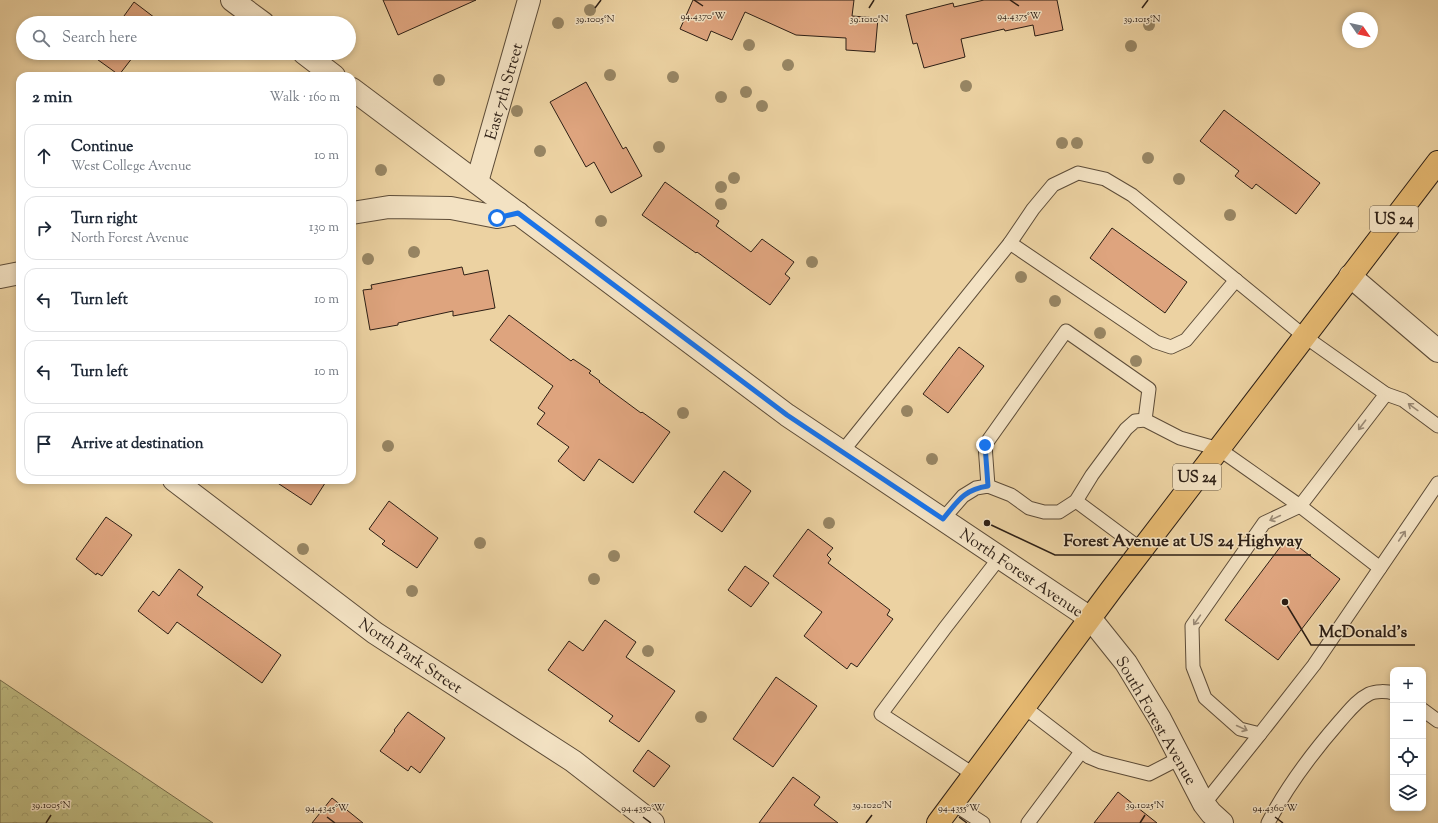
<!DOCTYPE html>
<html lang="en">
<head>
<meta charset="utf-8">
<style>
	body { margin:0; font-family:"Sorts Mill Goudy",serif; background:#f2f2f3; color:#1f2937 }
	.controls { position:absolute; right:12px; bottom:12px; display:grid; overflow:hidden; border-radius:8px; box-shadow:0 2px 6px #0003 }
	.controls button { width:36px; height:36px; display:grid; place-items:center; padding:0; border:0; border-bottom:1px solid #e0e1e3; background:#fff; color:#1f2937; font:20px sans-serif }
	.compass { position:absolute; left:1342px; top:12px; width:36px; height:36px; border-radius:50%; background:#fff; box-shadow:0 2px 6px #0003; rotate:124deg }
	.stop { position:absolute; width:12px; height:12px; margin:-9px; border:3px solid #1a73e8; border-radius:50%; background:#fff }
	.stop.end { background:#1a73e8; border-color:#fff; box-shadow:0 1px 4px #0008 }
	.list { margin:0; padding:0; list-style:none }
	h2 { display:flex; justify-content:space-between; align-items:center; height:52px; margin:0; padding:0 16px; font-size:17px }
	h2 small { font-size:13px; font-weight:400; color:#747a83 }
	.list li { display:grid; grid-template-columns:26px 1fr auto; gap:12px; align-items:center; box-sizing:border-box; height:64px; margin:0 8px 8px; padding:0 8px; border:1px solid #e0e1e3; border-radius:12px }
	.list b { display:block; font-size:15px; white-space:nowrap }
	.list p { margin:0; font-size:13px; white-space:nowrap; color:#747a83 }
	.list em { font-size:13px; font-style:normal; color:#747a83 }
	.icon { flex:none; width:22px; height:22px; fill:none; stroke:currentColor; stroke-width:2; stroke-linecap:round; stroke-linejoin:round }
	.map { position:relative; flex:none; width:1438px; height:823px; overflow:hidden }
	.search { position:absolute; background:#fff; box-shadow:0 2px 6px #0003; left:16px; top:16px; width:340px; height:44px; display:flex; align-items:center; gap:10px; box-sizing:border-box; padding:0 14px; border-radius:22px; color:#747a83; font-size:15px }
	.panel { position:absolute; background:#fff; box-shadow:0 2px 6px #0003; left:16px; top:72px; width:340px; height:412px; border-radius:12px }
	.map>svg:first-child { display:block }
	.forest { fill:url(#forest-crowns); stroke:#766c4b }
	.building { fill:#dea47e; stroke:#2d1f15 }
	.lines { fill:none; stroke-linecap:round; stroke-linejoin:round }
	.lane-casing { stroke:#5d4c38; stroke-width:15 }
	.street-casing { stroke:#5d4c38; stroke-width:24 }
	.primary-casing { stroke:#2d1f15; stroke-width:24 }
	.lane { stroke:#f3e2c3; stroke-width:13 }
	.street { stroke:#f3e2c3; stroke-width:22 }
	.primary { stroke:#e6b971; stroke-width:22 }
	.tree { fill:#978563 }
	.oneway { stroke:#9a8a75 }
	.route { stroke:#1a73e8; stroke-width:5 }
	.ticks { fill:none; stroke:#2d1f15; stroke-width:1.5 }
	.labels { text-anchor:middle; stroke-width:3; stroke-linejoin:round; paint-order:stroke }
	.shield { fill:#f3e2c3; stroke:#685a49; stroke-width:1 }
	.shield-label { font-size:15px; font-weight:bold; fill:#2d1f15 }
	.street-label { font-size:16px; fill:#2d1f15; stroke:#f3e2c3 }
	.ticks-label { font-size:10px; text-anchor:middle; fill:#2d1f15; stroke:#f3e2c3; stroke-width:3; stroke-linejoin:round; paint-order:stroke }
	.leader { fill:none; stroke:#2d1f15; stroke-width:1.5 }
	.callout-dot { fill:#2d1f15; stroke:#f3e2c3; stroke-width:1.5 }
	.callout-label { font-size:17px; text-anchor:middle; font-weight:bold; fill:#2d1f15; stroke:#f3e2c3; stroke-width:3; stroke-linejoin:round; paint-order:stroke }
</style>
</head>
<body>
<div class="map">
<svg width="1438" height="823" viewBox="0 0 1438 823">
	<defs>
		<pattern id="forest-crowns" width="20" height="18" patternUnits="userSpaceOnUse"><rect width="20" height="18" fill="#beba81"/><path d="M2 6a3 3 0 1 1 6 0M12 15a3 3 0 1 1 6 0" fill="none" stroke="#a49f6f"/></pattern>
	</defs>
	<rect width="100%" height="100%" fill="#ecd2a2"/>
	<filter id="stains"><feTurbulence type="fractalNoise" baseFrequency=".005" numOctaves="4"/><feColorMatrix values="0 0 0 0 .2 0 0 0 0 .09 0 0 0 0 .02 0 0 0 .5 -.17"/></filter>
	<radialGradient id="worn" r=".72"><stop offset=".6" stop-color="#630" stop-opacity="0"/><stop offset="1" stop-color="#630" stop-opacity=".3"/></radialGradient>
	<polygon class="forest" points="0,680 213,823 0,823"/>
	<g class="building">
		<polygon points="383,0 476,0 398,35"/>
		<polygon points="693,0 854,0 852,16 878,18 875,52 846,50 846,38 796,35 745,12 732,40 711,31 707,41 680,29"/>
		<polygon points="984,0 1057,0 1063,30 1035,36 1033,25 1005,31 1004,29 961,39 965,57 924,68 917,43 913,44 906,15 953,3 954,7"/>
		<polygon points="134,2 159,21 158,23 119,23"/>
		<polygon points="97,53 136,53 119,75 94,57"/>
		<polygon points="586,82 623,149 626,147 642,176 611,193 594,162 586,167 550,102"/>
		<polygon points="1224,110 1320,183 1296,214 1256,184 1252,189 1235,176 1239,171 1200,141"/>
		<polygon points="665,182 719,221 716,226 751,252 762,239 794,262 785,274 790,278 770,305 697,252 696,253 642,215"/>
		<polygon points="1112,228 1187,282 1165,313 1090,258"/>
		<polygon points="462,267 464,275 488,270 495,308 453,316 453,311 398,323 398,325 370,330 363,290 372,289 371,285"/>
		<polygon points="509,315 571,361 573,359 591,371 589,373 600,381 599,382 641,413 642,412 670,432 633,483 599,459 584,481 558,461 569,447 537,424 545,413 538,408 553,386 490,340"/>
		<polygon points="959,347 984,366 948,413 923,394"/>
		<polygon points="724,471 751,491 722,532 694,512"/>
		<polygon points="273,480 327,480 311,505"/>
		<polygon points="389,501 438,538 417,568 382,544 385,541 369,529"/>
		<polygon points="106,517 132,535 102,576 97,573 96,575 76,559"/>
		<polygon points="808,529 833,548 827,555 831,559 828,563 890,610 887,615 893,619 857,667 851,663 847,669 804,636 822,612 773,576"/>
		<polygon points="1287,538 1340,579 1278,660 1225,620"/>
		<polygon points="745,566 769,583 751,607 728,590"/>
		<polygon points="179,569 203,587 197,595 281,655 262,683 177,622 168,634 138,611 153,591 159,596"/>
		<polygon points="605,620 636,642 626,657 675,691 639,742 609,721 613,716 548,670 569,641 583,651"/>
		<polygon points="776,677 817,706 773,767 733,739"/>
		<polygon points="408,712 445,738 420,773 411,766 408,771 380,751 395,731 394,730"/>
		<polygon points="648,750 670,766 654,787 633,771"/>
		<polygon points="793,777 820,797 814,805 838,823 759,823"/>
		<polygon points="1118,792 1157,823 1094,823"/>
		<polygon points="332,798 363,823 312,823"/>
	</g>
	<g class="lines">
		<defs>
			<g id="lane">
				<polyline points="1010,243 1156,342 1171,347 1186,340 1236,280"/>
				<polyline points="1386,394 1300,506 1264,523 1192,626 1193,667 1205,698 1240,729 1260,734 1314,665 1438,483"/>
				<polyline points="842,452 1010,243 1033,209 1053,185 1078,173 1105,179 1132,195 1304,336 1386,394 1403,400 1438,426"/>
				<polyline points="988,486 985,445 1066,331 1149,389 1145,420"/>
				<polyline points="1076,501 1142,550"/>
				<polyline points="943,519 963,496 976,488 988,486 1011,495 1029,508 1044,512 1059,512 1076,501 1092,475 1126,429 1135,421 1145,420 1180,438 1219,449 1300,506 1380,568"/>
				<polyline points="1024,707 1089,757 1101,762 1149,774 1180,758"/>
				<polyline points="1423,710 1438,721"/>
				<polyline points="973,774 881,714 945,628 1000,557"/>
				<polyline points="952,803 983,823"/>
				<polyline points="1204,804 1260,734"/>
				<polyline points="1028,823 1081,752"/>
				<path d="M1268 823C1287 786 1313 752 1340 721 1349 711 1357 700 1369 694 1375 691 1387 691 1393 693"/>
			</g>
			<g id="street">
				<polyline points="232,0 263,23"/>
				<polyline points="304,53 334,76"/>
				<polyline points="352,89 787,415 1090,618 1126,663 1160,719 1204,804 1211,813 1222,823"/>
				<polyline points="477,182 529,0"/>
				<polyline points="352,213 389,207 451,208 497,217 518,213"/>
				<polyline points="1350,276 1438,351"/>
				<polyline points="0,277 20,273"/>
				<polyline points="174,480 375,633 573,761 653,823"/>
			</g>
			<polyline id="primary" points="938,823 1111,590 1438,162"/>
		</defs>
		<use href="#lane" class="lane-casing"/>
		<use href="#street" class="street-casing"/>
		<use href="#primary" class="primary-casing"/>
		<use href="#lane" class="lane"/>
		<use href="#street" class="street"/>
		<use href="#primary" class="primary"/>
	</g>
	<g class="tree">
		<circle cx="590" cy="10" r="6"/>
		<circle cx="558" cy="23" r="6"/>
		<circle cx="1149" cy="25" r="6"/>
		<circle cx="749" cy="45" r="6"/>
		<circle cx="1131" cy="46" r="6"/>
		<circle cx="788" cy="65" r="6"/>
		<circle cx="610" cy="75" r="6"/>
		<circle cx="673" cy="77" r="6"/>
		<circle cx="439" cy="80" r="6"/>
		<circle cx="966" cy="86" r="6"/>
		<circle cx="746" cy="92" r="6"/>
		<circle cx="721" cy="97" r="6"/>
		<circle cx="762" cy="106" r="6"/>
		<circle cx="517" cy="111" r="6"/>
		<circle cx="1062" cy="143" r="6"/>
		<circle cx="1077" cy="143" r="6"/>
		<circle cx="659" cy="147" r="6"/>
		<circle cx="540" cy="151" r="6"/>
		<circle cx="1148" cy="158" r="6"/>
		<circle cx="381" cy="170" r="6"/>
		<circle cx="734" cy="178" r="6"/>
		<circle cx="1179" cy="179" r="6"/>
		<circle cx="721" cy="187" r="6"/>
		<circle cx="721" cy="204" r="6"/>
		<circle cx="1230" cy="215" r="6"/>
		<circle cx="601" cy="221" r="6"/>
		<circle cx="414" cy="252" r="6"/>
		<circle cx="368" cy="259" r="6"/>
		<circle cx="812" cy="262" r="6"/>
		<circle cx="1021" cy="277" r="6"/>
		<circle cx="1055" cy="301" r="6"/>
		<circle cx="1100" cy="333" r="6"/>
		<circle cx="1136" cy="361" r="6"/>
		<circle cx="907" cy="411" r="6"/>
		<circle cx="683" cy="413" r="6"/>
		<circle cx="388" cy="446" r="6"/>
		<circle cx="932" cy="459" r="6"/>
		<circle cx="829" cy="523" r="6"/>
		<circle cx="480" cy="543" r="6"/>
		<circle cx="303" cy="549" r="6"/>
		<circle cx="614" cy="556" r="6"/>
		<circle cx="594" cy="579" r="6"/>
		<circle cx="412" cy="591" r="6"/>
		<circle cx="648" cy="651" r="6"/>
		<circle cx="701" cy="717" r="6"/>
	</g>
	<defs><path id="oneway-shaft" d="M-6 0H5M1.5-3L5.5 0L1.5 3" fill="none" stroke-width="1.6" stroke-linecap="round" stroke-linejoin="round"/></defs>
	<g class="oneway">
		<use href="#oneway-shaft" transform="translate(1413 407) rotate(-144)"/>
		<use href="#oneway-shaft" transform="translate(1362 425) rotate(127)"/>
		<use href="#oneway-shaft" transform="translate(1275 518) rotate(155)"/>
		<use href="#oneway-shaft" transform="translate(1402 536) rotate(-56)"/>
		<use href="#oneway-shaft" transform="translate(1197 620) rotate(125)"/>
		<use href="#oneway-shaft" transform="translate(1242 728) rotate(25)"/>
	</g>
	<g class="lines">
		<path class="route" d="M497 218 518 213 787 415 943 519C958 501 963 490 988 486L985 445"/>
	</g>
	<path class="ticks" d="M694 0 703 6M1010 0 1019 6M595 8 601 0M869 8 874 0M1142 8 1148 0M327 817 335 823M643 817 651 823M959 817 967 823M1275 817 1283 823M46 823 51 815M866 823 872 815M1140 823 1145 815"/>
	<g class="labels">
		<g class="shield">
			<rect x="1370" y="206" width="48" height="26" rx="3"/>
			<rect x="1173" y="464" width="48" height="26" rx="3"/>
		</g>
		<g class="shield-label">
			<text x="1394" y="224">US 24</text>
			<text x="1197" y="482">US 24</text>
		</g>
		<g class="street-label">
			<text transform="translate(503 91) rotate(-74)" y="6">East 7th Street</text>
			<text transform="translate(1022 572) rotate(34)" y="6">North Forest Avenue</text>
			<text transform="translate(411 655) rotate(34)" y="6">North Park Street</text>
			<text transform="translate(1157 720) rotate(60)" y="6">South Forest Avenue</text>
		</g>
	</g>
	<g class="ticks-label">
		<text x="1019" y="19">94.4375°W</text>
		<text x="703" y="19">94.4370°W</text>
		<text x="595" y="22">39.1005°N</text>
		<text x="869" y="22">39.1010°N</text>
		<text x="1142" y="22">39.1015°N</text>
		<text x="51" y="808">39.1005°N</text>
		<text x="872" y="808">39.1020°N</text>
		<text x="1145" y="808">39.1025°N</text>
		<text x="327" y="811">94.4345°W</text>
		<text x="643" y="811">94.4350°W</text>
		<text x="959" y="811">94.4355°W</text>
		<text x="1275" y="811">94.4360°W</text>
	</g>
	<path class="leader" d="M987 523L1055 555H1311M1285 602L1311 645H1415"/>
	<g class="callout-dot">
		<circle cx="987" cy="523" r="4"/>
		<circle cx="1285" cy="602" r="4"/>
	</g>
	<g class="callout-label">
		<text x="1183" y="546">Forest Avenue at US 24 Highway</text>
		<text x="1363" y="637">McDonald's</text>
	</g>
	<rect width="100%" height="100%" filter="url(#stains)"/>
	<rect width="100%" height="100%" fill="url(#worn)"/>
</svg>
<div class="controls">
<button>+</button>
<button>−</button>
<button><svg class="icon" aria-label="locate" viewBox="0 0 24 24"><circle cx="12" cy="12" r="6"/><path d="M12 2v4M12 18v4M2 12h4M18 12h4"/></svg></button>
<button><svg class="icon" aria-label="layers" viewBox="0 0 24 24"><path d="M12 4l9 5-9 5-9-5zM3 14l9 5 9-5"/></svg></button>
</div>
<svg class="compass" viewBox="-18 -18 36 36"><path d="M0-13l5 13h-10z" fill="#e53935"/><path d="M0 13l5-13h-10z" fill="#747a83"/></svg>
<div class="stop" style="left:497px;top:218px"></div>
<div class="stop end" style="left:985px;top:445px"></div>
<div class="search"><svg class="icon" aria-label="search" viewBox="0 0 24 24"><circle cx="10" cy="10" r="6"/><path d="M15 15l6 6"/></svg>Search here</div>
<section class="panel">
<h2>2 min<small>Walk · 160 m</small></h2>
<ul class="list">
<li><svg class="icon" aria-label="ahead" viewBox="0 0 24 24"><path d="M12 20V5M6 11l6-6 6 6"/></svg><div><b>Continue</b><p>West College Avenue</p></div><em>10 m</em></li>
<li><svg class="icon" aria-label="right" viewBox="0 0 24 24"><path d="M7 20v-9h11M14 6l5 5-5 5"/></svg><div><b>Turn right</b><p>North Forest Avenue</p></div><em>130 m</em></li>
<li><svg class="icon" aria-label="left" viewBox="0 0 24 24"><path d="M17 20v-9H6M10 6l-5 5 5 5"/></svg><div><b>Turn left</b></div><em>10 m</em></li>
<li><svg class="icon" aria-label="left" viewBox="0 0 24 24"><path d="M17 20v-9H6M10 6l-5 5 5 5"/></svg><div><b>Turn left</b></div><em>10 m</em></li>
<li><svg class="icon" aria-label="arrive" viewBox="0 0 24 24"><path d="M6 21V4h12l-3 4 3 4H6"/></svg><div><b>Arrive at destination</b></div></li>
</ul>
</section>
</div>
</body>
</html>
